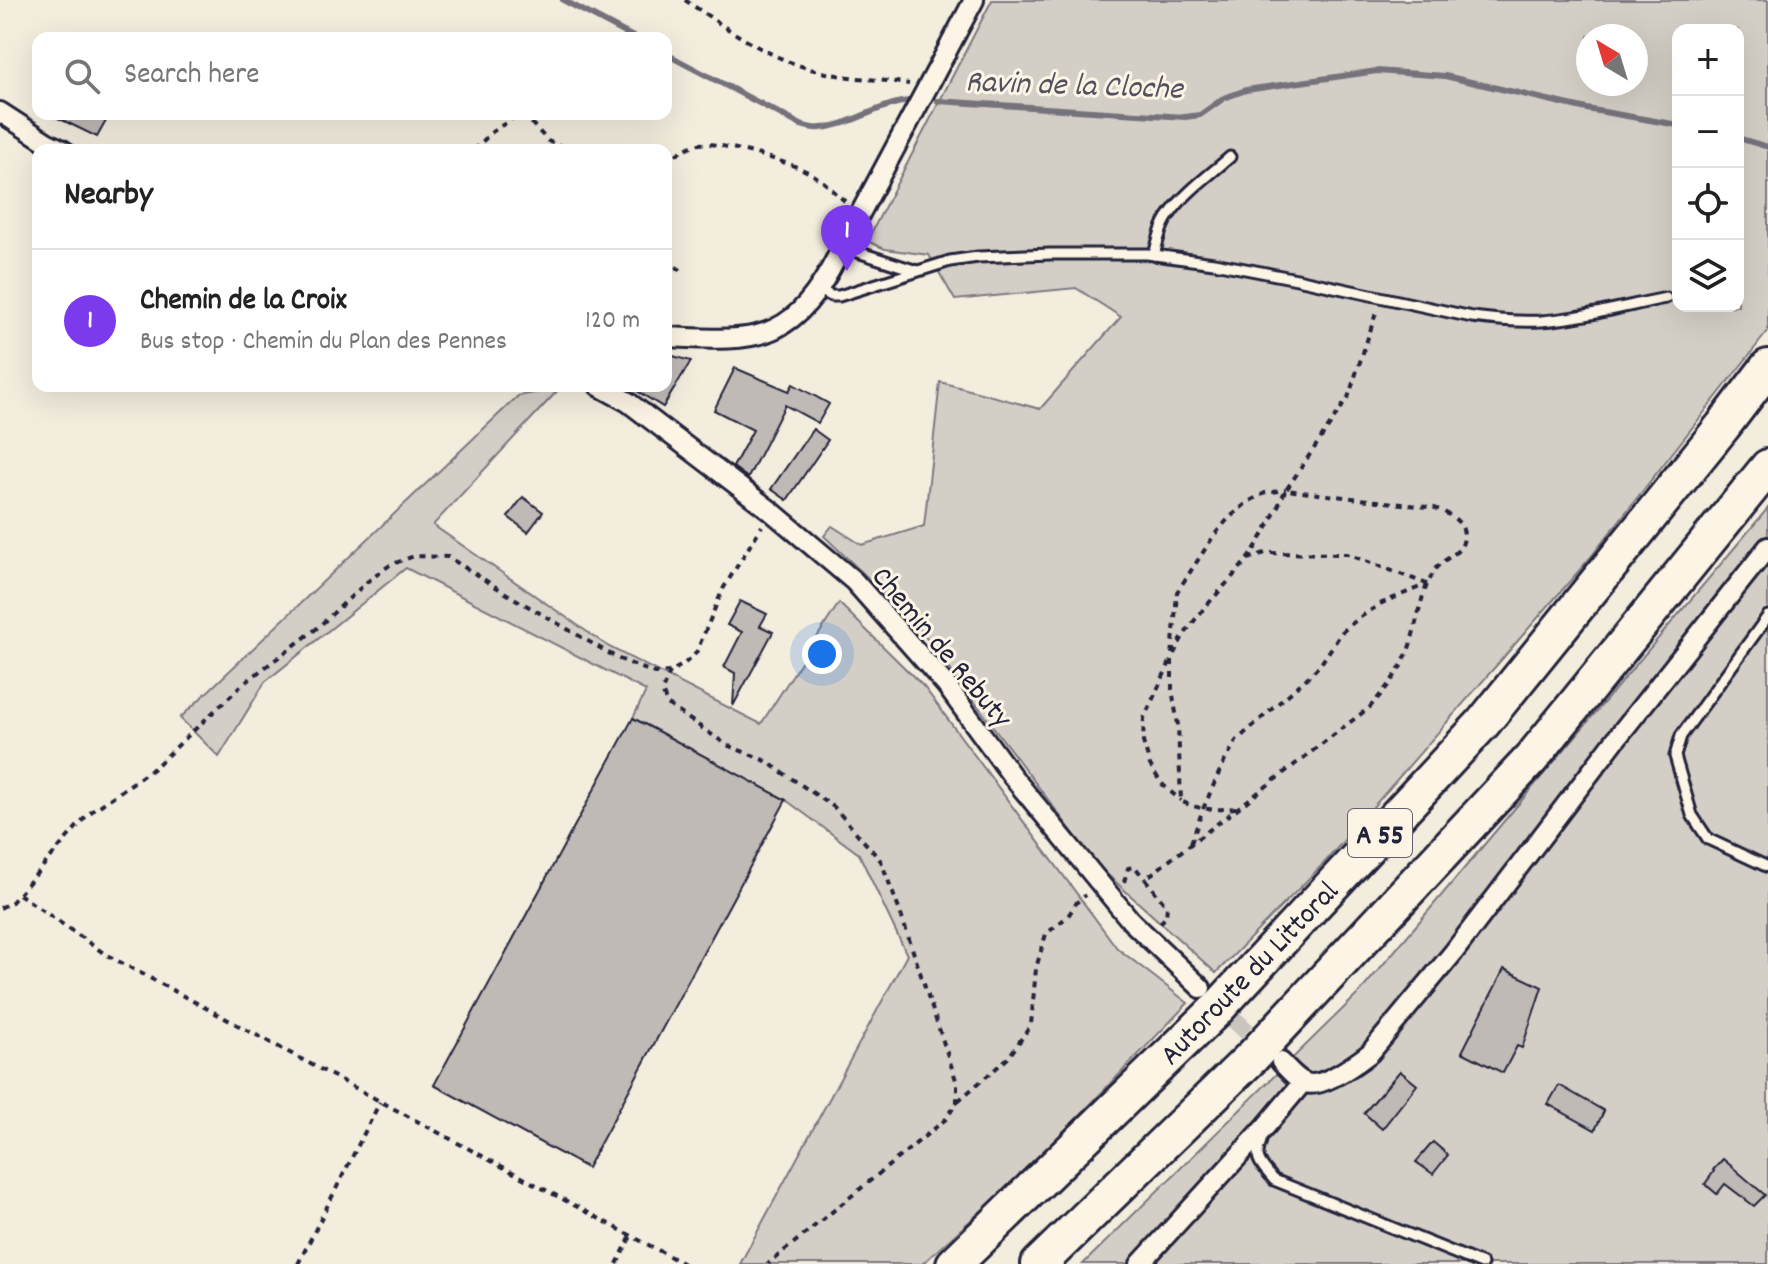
<!DOCTYPE html>
<html lang="en">
<head>
<meta charset="utf-8">
<style>
	body { margin:0; font-family:Dekko,sans-serif; background:#f6f6f6; color:#222 }
	.controls { position:absolute; right:24px; top:24px; display:grid; overflow:hidden; border-radius:16px; box-shadow:0 8px 32px #0002 }
	.controls button { width:72px; height:72px; display:grid; place-items:center; padding:0; border:0; border-bottom:2px solid #e0e0e0; background:#fff; color:#222; font:40px sans-serif }
	.compass { position:absolute; left:1576px; top:24px; width:72px; height:72px; border-radius:50%; background:#fff; box-shadow:0 8px 32px #0002; rotate:322deg }
	.you { position:absolute; left:822px; top:654px; width:28px; height:28px; margin:-20px; border:6px solid #fff; border-radius:50%; background:#1a73e8; box-shadow:0 0 0 12px #1a73e833 }
	.badge { display:grid; place-items:center; width:52px; height:52px; border-radius:50%; background:#7c3aed; color:#fff; font-size:26px; font-weight:700 }
	.pin { position:absolute; translate:-50% -66px; filter:drop-shadow(0 2px 4px #0008) }
	.pin::after { content:''; position:absolute; top:42px; width:28px; height:24px; background:inherit; clip-path:polygon(0 0,100% 0,50% 100%) }
	.list { margin:0; padding:0; list-style:none }
	h2 { display:flex; justify-content:space-between; align-items:center; height:104px; margin:0; padding:0 32px; font-size:34px }
	h2 small { font-size:26px; font-weight:400; color:#767676 }
	.list li { display:grid; grid-template-columns:52px 1fr auto; gap:24px; align-items:center; box-sizing:border-box; height:144px; padding:0 32px; border-top:2px solid #e0e0e0 }
	.list b { display:block; font-size:30px; white-space:nowrap }
	.list p { margin:0; font-size:26px; white-space:nowrap; color:#767676 }
	.list em { font-size:26px; font-style:normal; color:#767676 }
	.icon { flex:none; width:44px; height:44px; fill:none; stroke:currentColor; stroke-width:2; stroke-linecap:round; stroke-linejoin:round }
	.map { position:relative; flex:none; width:1768px; height:1264px; overflow:hidden }
	.search { position:absolute; background:#fff; box-shadow:0 8px 32px #0002; left:32px; top:32px; width:640px; height:88px; display:flex; align-items:center; gap:20px; box-sizing:border-box; padding:0 28px; border-radius:16px; color:#767676; font-size:30px }
	.panel { position:absolute; background:#fff; box-shadow:0 8px 32px #0002; left:32px; top:144px; width:640px; height:248px; border-radius:16px }
	.map>svg:first-child { display:block }
	.green { fill:#d4cfc6; stroke:#7b7880; stroke-width:2; fill-rule:evenodd }
	.lines { fill:none; stroke-linecap:round; stroke-linejoin:round }
	.stream { stroke:#75727b; stroke-width:6 }
	.building { fill:#bfbab6; stroke:#22223b; stroke-width:2 }
	.street-tunnel { stroke:#c9c4bd; stroke-width:18; stroke-dasharray:18 9; stroke-linecap:butt }
	.lane-casing { stroke:#22223b; stroke-width:15 }
	.street-casing { stroke:#22223b; stroke-width:24 }
	.highway-casing { stroke:#22223b; stroke-width:40 }
	.path { stroke:#22223b; stroke-width:4; stroke-dasharray:6 6; stroke-linecap:butt }
	.lane { stroke:#fcf5e5; stroke-width:9 }
	.street { stroke:#fcf5e5; stroke-width:18 }
	.highway { stroke:#fcf5e5; stroke-width:34 }
	.labels { text-anchor:middle; stroke-width:6; stroke-linejoin:round; paint-order:stroke }
	.shield { fill:#fcf5e5; stroke:#63616e; stroke-width:2 }
	.shield-label { font-size:28px; font-weight:bold; fill:#22223b }
	.street-label { font-size:30px; fill:#22223b; stroke:#fcf5e5 }
	.water-label { font-size:32px; font-style:italic; fill:#525160; stroke:#fcf5e5 }
</style>
</head>
<body>
<div class="map">
<svg width="1768" height="1264" viewBox="0 0 1768 1264">
	<rect width="100%" height="100%" fill="#f3edde"/>
	<filter id="ink" filterUnits="userSpaceOnUse"><feTurbulence type="fractalNoise" baseFrequency=".0125" numOctaves="2"/><feDisplacementMap in="SourceGraphic" scale="16" xChannelSelector="R" yChannelSelector="G"/><feConvolveMatrix kernelMatrix="1 2 1 2 8 2 1 2 1" color-interpolation-filters="sRGB"/></filter>
	<g filter="url(#ink)">
		<g class="green">
			<path d="M992 0H1768V331L1590 558 1326 861 1216 973 1098 866 915 623 824 536 832 526 862 545 924 526 940 382 1040 409 1121 317 1076 288 955 300 929 255 885 249 867 241ZM1678 30H1738V306H1678ZM1588 36H1636V84H1588Z"/>
			<polygon points="560,388 433,525 609,647 761,724 839,603 924,687 1117,948 1188,1003 1029,1168 922,1264 740,1264 907,955 859,854 786,800 633,718 646,691 406,568 265,682 219,757 180,718 518,396"/>
			<polygon points="1768,508 1768,1264 1083,1264 1360,992"/>
		</g>
		<g class="lines">
			<g class="stream">
				<polyline points="563,0 635,38"/>
				<path d="M666 54 801 125C807 127 814 129 821 128 851 126 878 104 909 101"/>
				<polyline points="938,101 1185,117 1200,115 1224,98 1246,90 1377,71 1445,76 1587,109 1678,125"/>
				<polyline points="1738,138 1768,147"/>
			</g>
		</g>
		<g class="building">
			<polygon points="50,114 91,114 106,121 97,137"/>
			<polygon points="666,354 691,361 663,407 629,386 666,386"/>
			<polygon points="735,368 789,391 793,384 829,404 818,423 785,405 748,478 733,467 753,430 714,410"/>
			<polygon points="813,429 828,440 787,500 771,489"/>
			<polygon points="523,497 543,512 528,532 508,517"/>
			<polygon points="740,601 767,614 760,626 773,632 733,706 735,673 724,667 742,632 727,625"/>
			<polygon points="633,718 786,800 587,1168 434,1085"/>
			<polygon points="1504,969 1542,987 1522,1048 1517,1046 1503,1073 1462,1052"/>
			<polygon points="1400,1071 1417,1085 1382,1129 1364,1113"/>
			<polygon points="1559,1085 1604,1111 1595,1130 1548,1104"/>
			<polygon points="1433,1142 1448,1155 1433,1174 1416,1162"/>
			<polygon points="1723,1159 1765,1195 1754,1206 1725,1184 1717,1194 1705,1184 1714,1171 1713,1170"/>
		</g>
		<g class="lines">
			<polyline class="street-tunnel" points="1214,1001 1266,1049"/>
			<defs>
				<g id="lane">
					<polyline points="842,247 917,271"/>
					<path d="M1154 255C1158 241 1161 225 1170 214 1184 193 1211 174 1230 157"/>
					<path d="M818 289 831 296H839L950 261 978 257 1050 254H1147L1214 263 1297 279 1472 317C1495 320 1518 322 1541 321 1583 318 1625 306 1666 298"/>
					<polyline points="1768,616 1681,736 1675,756 1692,815 1708,839 1768,867"/>
					<path d="M1261 1141C1253 1160 1262 1165 1274 1180L1482 1264"/>
				</g>
				<g id="street">
					<polyline points="0,112 48,143 63,150"/>
					<path d="M666 337C745 340 786 348 830 270L974 0"/>
					<polyline points="599,386 628,402 771,511 854,581 946,685 1012,776 1131,921 1201,988"/>
					<path d="M1281 1062C1288 1069 1297 1080 1306 1083 1322 1089 1357 1063 1370 1053L1453 953 1616 739 1768 547"/>
					<polyline points="1140,1264 1266,1126 1303,1082"/>
				</g>
				<g id="highway">
					<polyline points="954,1264 1215,1011 1483,723 1723,426 1768,367"/>
					<polyline points="1039,1264 1253,1056 1531,759 1768,467"/>
				</g>
			</defs>
			<use href="#lane" class="lane-casing"/>
			<use href="#street" class="street-casing"/>
			<use href="#highway" class="highway-casing"/>
			<g class="path">
				<path d="M685 0C727 29 772 61 822 72 851 79 880 79 909 84"/>
				<polyline points="523,114 548,141 569,150"/>
				<polyline points="474,150 492,132 519,114"/>
				<path d="M666 161C676 155 687 146 699 144 717 141 792 163 808 172 824 180 834 192 847 203"/>
				<polyline points="666,260 685,273"/>
				<polyline points="1248,559 1265,553 1347,554 1427,584"/>
				<path d="M1174 654C1190 618 1221 592 1246 561 1262 540 1274 515 1285 491"/>
				<polyline points="1170,662 1144,718 1143,742 1150,765 1161,783 1181,801"/>
				<polyline points="670,672 662,691 667,704 727,745 764,760 834,807 881,861 900,912 957,1083 957,1102 946,1119 768,1264"/>
				<path d="M1236 808C1214 810 1201 811 1181 801L1178 725 1172 689V658L1177 592 1215 534 1229 518 1248 502 1265 493 1286 490"/>
				<polyline points="1191,843 1203,809 1222,766 1236,741 1308,677 1320,665 1342,632 1359,618 1382,603 1427,584"/>
				<polyline points="1124,882 1128,868 1135,867 1145,879"/>
				<polyline points="19,894 105,954 684,1264"/>
				<polyline points="0,908 12,902 88,814 154,768 243,684 316,629 368,581 390,565 414,556 448,557 512,597 619,659 654,673 670,672 684,664 696,653 723,589 762,526"/>
				<path d="M1160 923 1166 917 1167 907 1145 879 1370 707C1385 690 1400 672 1408 651 1416 630 1420 596 1430 579 1432 575 1433 571 1436 568 1445 557 1463 554 1464 537 1465 521 1447 513 1435 508L1286 490 1348 398 1377 310"/>
				<polyline points="958,1101 1008,1058 1031,1025 1036,968 1046,934 1068,916 1077,902 1086,895"/>
				<polyline points="298,1264 380,1102"/>
				<polyline points="617,1264 631,1236"/>
			</g>
			<use href="#lane" class="lane"/>
			<use href="#street" class="street"/>
			<use href="#highway" class="highway"/>
		</g>
	</g>
	<g class="labels">
		<rect class="shield" x="1348" y="809" width="64" height="48" rx="6"/>
		<g class="shield-label">
			<text x="1380" y="843">A 55</text>
		</g>
		<g class="street-label">
			<text transform="translate(943 646) rotate(50)" y="10">Chemin de Rebuty</text>
			<text transform="translate(1248 972) rotate(-46)" y="10">Autoroute du Littoral</text>
		</g>
		<g class="water-label">
			<text transform="translate(1074 83) rotate(2)" y="11">Ravin de la Cloche</text>
		</g>
	</g>
</svg>
<div class="controls">
<button>+</button>
<button>−</button>
<button><svg class="icon" aria-label="locate" viewBox="0 0 24 24"><circle cx="12" cy="12" r="6"/><path d="M12 2v4M12 18v4M2 12h4M18 12h4"/></svg></button>
<button><svg class="icon" aria-label="layers" viewBox="0 0 24 24"><path d="M12 4l9 5-9 5-9-5zM3 14l9 5 9-5"/></svg></button>
</div>
<svg class="compass" viewBox="-18 -18 36 36"><path d="M0-13l5 13h-10z" fill="#e53935"/><path d="M0 13l5-13h-10z" fill="#767676"/></svg>
<div class="you"></div>
<div class="pin badge" style="left:847px;top:271px">1</div>
<div class="search"><svg class="icon" aria-label="search" viewBox="0 0 24 24"><circle cx="10" cy="10" r="6"/><path d="M15 15l6 6"/></svg>Search here</div>
<section class="panel">
<h2>Nearby<small></small></h2>
<ul class="list">
<li><span class="badge">1</span><div><b>Chemin de la Croix</b><p>Bus stop · Chemin du Plan des Pennes</p></div><em>120 m</em></li>
</ul>
</section>
</div>
</body>
</html>
